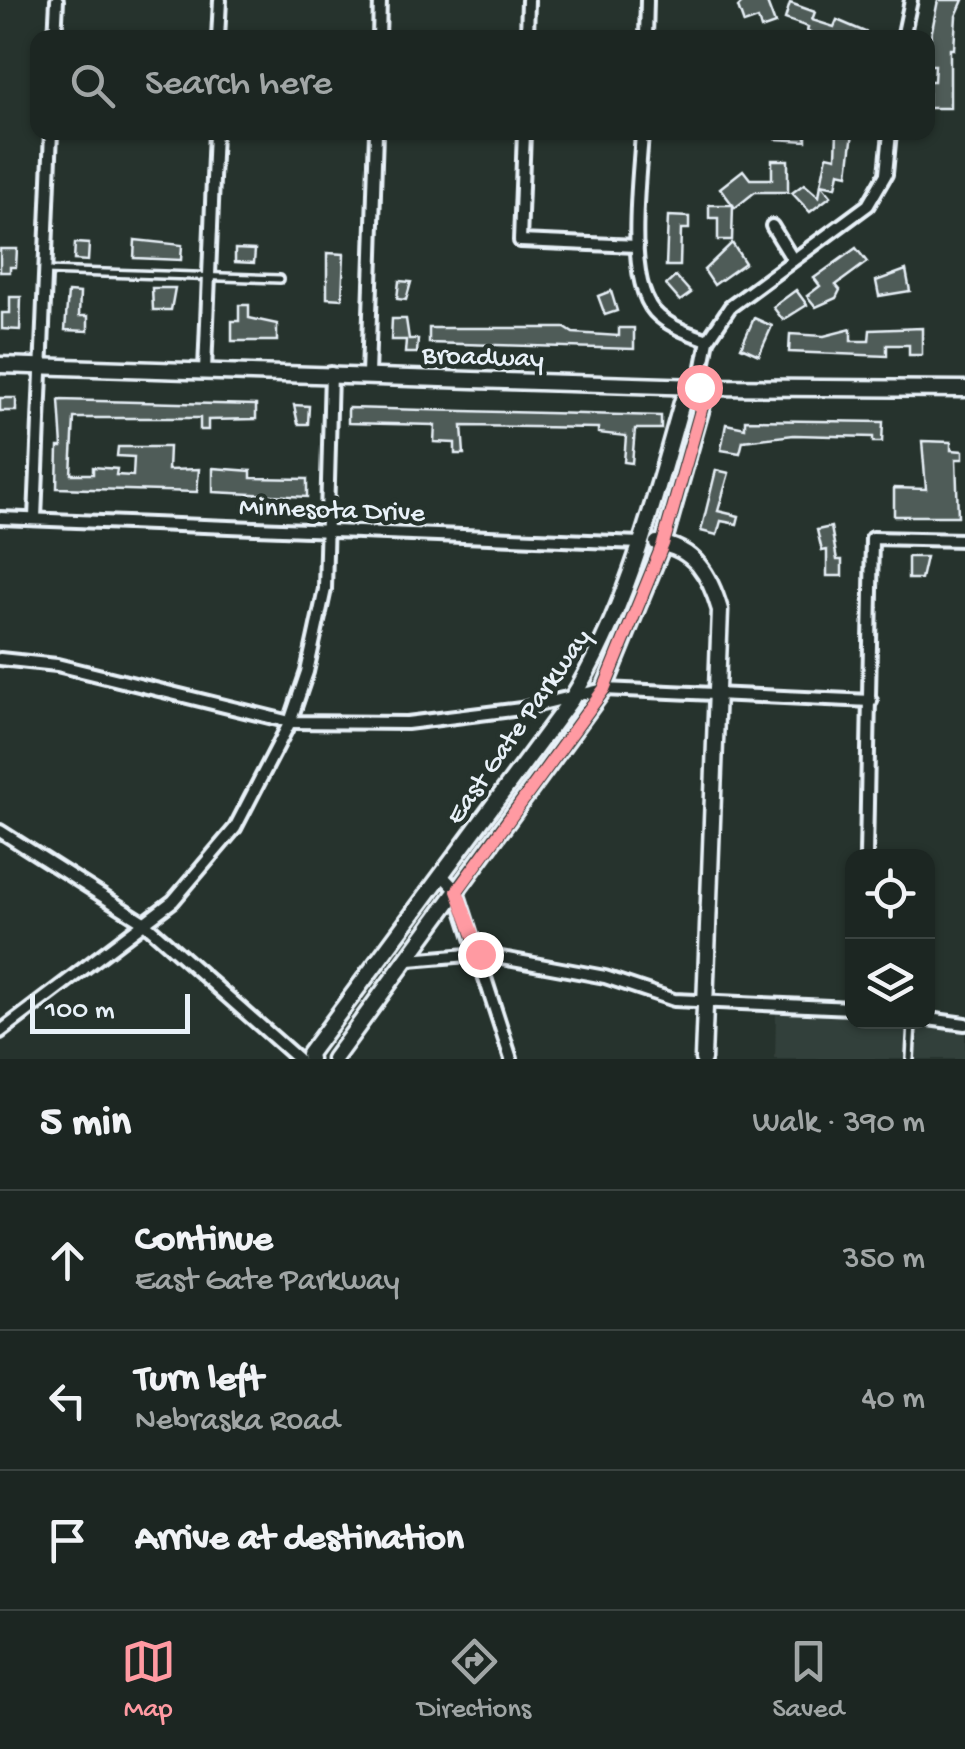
<!DOCTYPE html>
<html lang="en">
<head>
<meta charset="utf-8">
<style>
	body { margin:0; font-family:"Gochi Hand",sans-serif; background:#252e2a; color:#f1f3f6 }
	.controls { position:absolute; right:30px; bottom:30px; display:grid; overflow:hidden; border-radius:20px; box-shadow:0 2px 8px #0004 }
	.controls button { width:90px; height:90px; display:grid; place-items:center; padding:0; border:0; border-bottom:2px solid #3a4340; background:#1c2622; color:#f1f3f6; font:50px sans-serif }
	.scale { position:absolute; left:30px; bottom:25px; width:160px; box-sizing:border-box; padding-left:10px; border:5px solid #e8f1f8; border-top:0; font-size:28px; line-height:35px; white-space:nowrap; color:#e8f1f8; -webkit-text-stroke:8px #26332d; paint-order:stroke }
	.stop { position:absolute; width:30px; height:30px; margin:-22px; border:8px solid #ff9aa2; border-radius:50%; background:#fff }
	.stop.end { background:#ff9aa2; border-color:#fff; box-shadow:0 2px 10px #0008 }
	.list { margin:0; padding:0; list-style:none }
	h2 { display:flex; justify-content:space-between; align-items:center; height:130px; margin:0; padding:0 40px; font-size:42px }
	h2 small { font-size:32px; font-weight:400; color:#a0a5a5 }
	.list li { display:grid; grid-template-columns:65px 1fr auto; gap:30px; align-items:center; box-sizing:border-box; height:140px; padding:0 40px; border-top:2px solid #3a4340 }
	.list b { display:block; font-size:38px; white-space:nowrap }
	.list p { margin:0; font-size:32px; white-space:nowrap; color:#a0a5a5 }
	.list em { font-size:32px; font-style:normal; color:#a0a5a5 }
	.icon { flex:none; width:55px; height:55px; fill:none; stroke:currentColor; stroke-width:2; stroke-linecap:round; stroke-linejoin:round }
	.map { position:relative; flex:none; width:965px; height:1059px; overflow:hidden }
	.search { position:absolute; background:#1c2622; box-shadow:0 2px 8px #0004; left:30px; right:30px; top:30px; height:110px; display:flex; align-items:center; gap:25px; box-sizing:border-box; padding:0 35px; border-radius:20px; color:#a0a5a5; font-size:38px }
	.sheet { height:550px; background:#1c2622 }
	nav { display:flex; justify-content:space-around; align-items:center; box-sizing:border-box; height:140px; border-top:2px solid #3a4340; background:#1c2622; font-size:28px; color:#a0a5a5 }
	nav a { display:grid; justify-items:center; gap:5px }
	nav .on { color:#ff9aa2 }
	.map>svg:first-child { display:block }
	.built { fill:#333f3a }
	.building { fill:#505c59; stroke:#e8f1f8; stroke-width:2.5 }
	.lines { fill:none; stroke-linecap:round; stroke-linejoin:round }
	.lane-casing { stroke:#e8f1f8; stroke-width:12 }
	.street-casing { stroke:#e8f1f8; stroke-width:18 }
	.secondary-casing { stroke:#e8f1f8; stroke-width:21 }
	.lane { stroke:#26332d; stroke-width:5 }
	.street { stroke:#26332d; stroke-width:10 }
	.secondary { stroke:#26332d; stroke-width:14 }
	.route { stroke:#ff9aa2; stroke-width:12 }
	.labels { text-anchor:middle; stroke-width:9; stroke-linejoin:round; paint-order:stroke }
	.street-label { font-size:28px; fill:#e8f1f8; stroke:#26332d }
</style>
</head>
<body>
<div class="map">
<svg width="965" height="1059" viewBox="0 0 965 1059">
	<rect width="100%" height="100%" fill="#26332d"/>
	<filter id="ink" filterUnits="userSpaceOnUse"><feTurbulence type="fractalNoise" baseFrequency=".01" numOctaves="2"/><feDisplacementMap in="SourceGraphic" scale="20" xChannelSelector="R" yChannelSelector="G"/><feConvolveMatrix kernelMatrix="1 2 1 2 8 2 1 2 1" color-interpolation-filters="sRGB"/></filter>
	<g filter="url(#ink)">
		<polygon class="built" points="776,1011 846,1014 852,1015 852,1022 904,1022 965,1030 965,1059 775,1059"/>
		<g class="building">
			<polygon points="745,0 766,0 775,24 761,29 758,19 744,24 738,7"/>
			<polygon points="938,0 963,0 956,16 954,49 950,49 950,108 928,108 928,81 934,81 935,65 928,65 928,51"/>
			<polygon points="790,3 815,12 812,20 834,27 837,20 879,38 825,38 807,31 808,27 785,19"/>
			<polygon points="777,132 806,132 806,141 776,139"/>
			<polygon points="837,132 853,132 848,174 839,172 836,187 821,184 827,155 836,157"/>
			<polygon points="772,160 788,160 788,192 755,192 735,208 720,188 743,170 750,179 772,179"/>
			<polygon points="804,184 819,197 821,184 831,196 810,212 792,193"/>
			<polygon points="709,205 733,205 732,240 718,240 718,218 709,218"/>
			<polygon points="668,216 689,217 689,229 681,229 680,266 666,266"/>
			<polygon points="135,240 182,245 181,260 134,258"/>
			<polygon points="75,243 89,244 88,261 74,260"/>
			<polygon points="732,243 745,263 714,285 704,270"/>
			<polygon points="856,248 867,262 836,285 840,290 836,298 816,307 807,296 820,286 814,278"/>
			<polygon points="0,249 17,249 16,267 10,267 10,272 0,272"/>
			<polygon points="235,249 255,250 254,263 235,262"/>
			<polygon points="327,253 344,254 342,299 327,298"/>
			<polygon points="906,270 910,291 879,296 876,281"/>
			<polygon points="676,276 691,293 680,301 666,285"/>
			<polygon points="399,281 411,282 406,300 397,299"/>
			<polygon points="152,288 175,288 171,310 153,310"/>
			<polygon points="796,290 807,305 783,320 773,307"/>
			<polygon points="611,291 617,311 605,315 598,296"/>
			<polygon points="68,292 80,293 79,316 88,316 88,331 65,330"/>
			<polygon points="10,297 21,297 20,330 2,329 2,313 10,313"/>
			<polygon points="239,305 249,305 249,318 277,324 277,341 232,341 232,321 239,321"/>
			<polygon points="754,318 772,326 759,355 741,347"/>
			<polygon points="392,319 406,319 409,339 418,339 417,353 405,353 406,340 391,340"/>
			<polygon points="429,328 565,328 573,333 619,336 619,328 634,328 634,349 429,343"/>
			<polygon points="922,328 922,355 909,355 909,345 887,345 887,356 789,352 790,334 824,336 851,329 851,341 869,341 870,330"/>
			<rect x="0" y="398" width="16" height="13"/>
			<polygon points="59,400 256,405 256,419 208,420 208,430 200,430 200,418 74,418 71,474 93,474 93,467 117,469 116,475 133,476 134,457 117,456 118,447 169,447 168,470 199,469 197,492 57,488 58,447 62,447"/>
			<polygon points="294,405 309,406 308,424 298,424"/>
			<polygon points="348,408 661,416 661,429 635,429 632,463 624,462 626,436 598,433 598,428 462,426 464,454 455,454 455,443 434,442 435,425 348,423"/>
			<polygon points="745,420 883,422 882,442 873,442 873,437 794,435 743,441 740,453 721,450 726,424 745,428"/>
			<polygon points="922,441 951,442 951,450 963,451 963,459 956,459 958,516 894,516 894,488 926,489"/>
			<polygon points="213,468 251,471 251,478 307,479 307,497 213,492"/>
			<polygon points="716,470 729,473 718,511 739,516 737,524 721,521 717,535 701,531"/>
			<polygon points="831,527 837,560 842,560 842,576 827,576 827,550 822,551 817,530"/>
			<polygon points="908,557 926,557 921,579 908,579"/>
		</g>
		<g class="lines">
			<defs>
				<g id="lane">
					<polyline points="45,271 280,279"/>
					<polyline points="910,1059 912,1022"/>
				</g>
				<g id="street">
					<polyline points="55,38 57,0"/>
					<polyline points="218,38 220,0"/>
					<polyline points="379,38 380,0"/>
					<polyline points="527,38 528,0"/>
					<polyline points="646,38 647,0"/>
					<polyline points="903,38 911,0"/>
					<polyline points="524,132 520,241 637,246"/>
					<path d="M642 132C640 177 623 287 659 316 673 328 691 334 708 340"/>
					<polyline points="772,226 793,260"/>
					<polyline points="205,370 215,132"/>
					<polyline points="368,375 376,132"/>
					<polyline points="699,387 708,340 730,307 868,205 886,174 890,132"/>
					<polyline points="0,518 641,543"/>
					<polyline points="35,518 51,132"/>
					<polyline points="0,659 57,665 290,722 407,723 521,709 604,689 871,701"/>
					<polyline points="0,831 142,921 298,1059"/>
					<polyline points="866,856 872,538 965,540"/>
					<polyline points="442,875 457,891 511,1059"/>
					<polyline points="409,960 480,954 605,977 674,1000 852,1008"/>
					<polyline points="928,1019 965,1024"/>
					<polyline points="0,1032 173,901 235,828 290,722 307,672 325,589 331,373"/>
				</g>
				<g id="secondary">
					<polyline points="0,365 699,387 965,389"/>
					<path d="M657 543C695 548 710 576 720 610L703 1059"/>
					<path d="M310 1059 309 1054 571 700C628 607 653 504 683 399L699 387"/>
					<polyline points="334,1059 604,689 663,544 703,403 699,387"/>
				</g>
			</defs>
			<use href="#lane" class="lane-casing"/>
			<use href="#street" class="street-casing"/>
			<use href="#secondary" class="secondary-casing"/>
			<use href="#lane" class="lane"/>
			<use href="#street" class="street"/>
			<use href="#secondary" class="secondary"/>
		</g>
	</g>
	<g class="lines" filter="url(#ink)">
		<polyline class="route" points="480,954 457,891 604,689 663,544 703,403 699,387"/>
	</g>
	<g class="labels">
		<g class="street-label">
			<text transform="translate(483 354) rotate(2)" y="10">Broadway</text>
			<text transform="translate(332 507) rotate(2)" y="10">Minnesota Drive</text>
			<text transform="translate(516 725) rotate(-55)" y="10">East Gate Parkway</text>
		</g>
	</g>
</svg>
<div class="controls">
<button><svg class="icon" aria-label="locate" viewBox="0 0 24 24"><circle cx="12" cy="12" r="6"/><path d="M12 2v4M12 18v4M2 12h4M18 12h4"/></svg></button>
<button><svg class="icon" aria-label="layers" viewBox="0 0 24 24"><path d="M12 4l9 5-9 5-9-5zM3 14l9 5 9-5"/></svg></button>
</div>
<div class="scale">100 m</div>
<div class="stop" style="left:699px;top:387px"></div>
<div class="stop end" style="left:480px;top:954px"></div>
<div class="search"><svg class="icon" aria-label="search" viewBox="0 0 24 24"><circle cx="10" cy="10" r="6"/><path d="M15 15l6 6"/></svg>Search here</div>
</div>
<section class="sheet">
<h2>5 min<small>Walk · 390 m</small></h2>
<ul class="list">
<li><svg class="icon" aria-label="ahead" viewBox="0 0 24 24"><path d="M12 20V5M6 11l6-6 6 6"/></svg><div><b>Continue</b><p>East Gate Parkway</p></div><em>350 m</em></li>
<li><svg class="icon" aria-label="left" viewBox="0 0 24 24"><path d="M17 20v-9H6M10 6l-5 5 5 5"/></svg><div><b>Turn left</b><p>Nebraska Road</p></div><em>40 m</em></li>
<li><svg class="icon" aria-label="arrive" viewBox="0 0 24 24"><path d="M6 21V4h12l-3 4 3 4H6"/></svg><div><b>Arrive at destination</b></div></li>
</ul>
</section>
<nav>
<a class="on"><svg class="icon" aria-label="map" viewBox="0 0 24 24"><path d="M3 6l6-2 6 2 6-2v14l-6 2-6-2-6 2zM9 4v14M15 6v14"/></svg>Map</a>
<a><svg class="icon" aria-label="directions" viewBox="0 0 24 24"><path d="M12 3l9 9-9 9-9-9zM9 14v-3h6M13 9l2 2-2 2"/></svg>Directions</a>
<a><svg class="icon" aria-label="saved" viewBox="0 0 24 24"><path d="M7 4h10v16l-5-4-5 4z"/></svg>Saved</a>
</nav>
</body>
</html>
